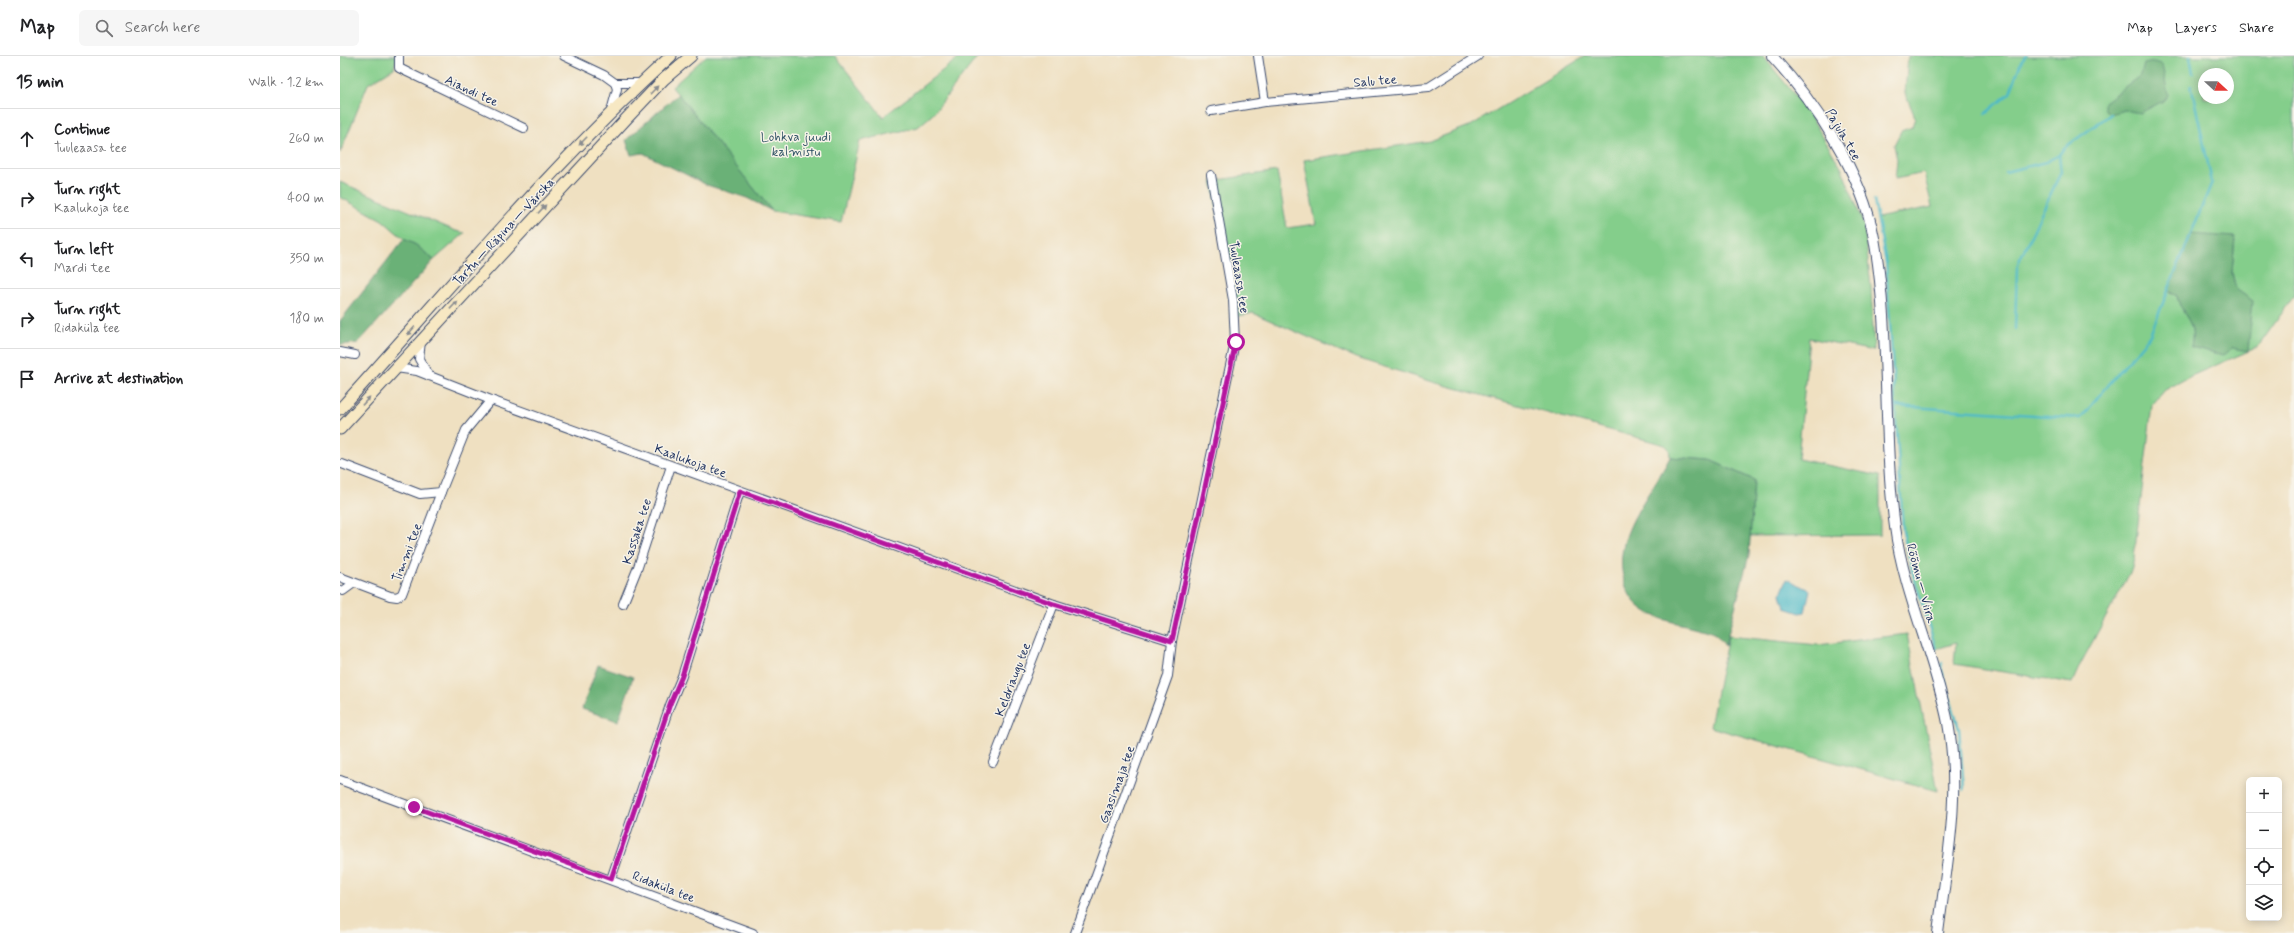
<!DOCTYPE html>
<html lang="en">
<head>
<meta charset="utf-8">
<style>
	body { margin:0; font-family:Mynerve,sans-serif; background:#f6f6f6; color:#202124 }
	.controls { position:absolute; right:12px; bottom:12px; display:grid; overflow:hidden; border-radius:6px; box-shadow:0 2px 10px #0003 }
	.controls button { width:36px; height:36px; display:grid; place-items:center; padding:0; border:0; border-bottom:1px solid #e0e0e0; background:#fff; color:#202124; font:20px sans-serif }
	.compass { position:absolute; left:1858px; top:12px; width:36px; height:36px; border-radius:50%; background:#fff; box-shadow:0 2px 10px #0003; rotate:111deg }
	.stop { position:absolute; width:12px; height:12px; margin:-9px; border:3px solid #b5179e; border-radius:50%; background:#fff }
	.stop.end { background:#b5179e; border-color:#fff; box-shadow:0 1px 4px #0008 }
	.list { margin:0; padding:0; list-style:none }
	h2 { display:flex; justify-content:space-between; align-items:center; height:52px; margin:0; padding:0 16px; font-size:17px }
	h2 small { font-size:13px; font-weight:400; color:#757577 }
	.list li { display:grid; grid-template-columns:26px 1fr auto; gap:12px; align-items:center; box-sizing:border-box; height:60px; padding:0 16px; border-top:1px solid #e0e0e0 }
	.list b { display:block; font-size:15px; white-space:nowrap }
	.list p { margin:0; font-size:13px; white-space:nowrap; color:#757577 }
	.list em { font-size:13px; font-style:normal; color:#757577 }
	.icon { flex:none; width:22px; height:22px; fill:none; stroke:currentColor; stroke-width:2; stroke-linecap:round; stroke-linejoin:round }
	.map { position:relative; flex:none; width:1954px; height:877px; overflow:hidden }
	header { display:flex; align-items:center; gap:24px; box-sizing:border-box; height:56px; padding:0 20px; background:#fff; border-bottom:1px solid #e0e0e0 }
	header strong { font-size:19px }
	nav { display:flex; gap:22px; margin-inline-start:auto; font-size:14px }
	.search { width:280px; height:36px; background:#f6f6f6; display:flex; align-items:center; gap:10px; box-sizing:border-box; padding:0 14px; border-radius:6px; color:#757577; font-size:15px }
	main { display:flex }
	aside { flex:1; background:#fff }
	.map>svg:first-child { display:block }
	.green { fill:#84ce8b; stroke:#507e74; fill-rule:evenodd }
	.forest { fill:#6bb177; stroke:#43706a }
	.water { fill:#4ebac8; stroke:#347493 }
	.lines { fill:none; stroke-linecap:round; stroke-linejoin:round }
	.stream { stroke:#4ebac8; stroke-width:2.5 }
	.minor-casing { stroke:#3b4a6d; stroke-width:10 }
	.tertiary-casing { stroke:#3b4a6d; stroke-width:12 }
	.secondary-casing { stroke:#3b4a6d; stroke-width:13 }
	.minor { stroke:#fff; stroke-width:8 }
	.tertiary { stroke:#fff; stroke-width:10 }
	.secondary { stroke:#f7e8c3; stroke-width:11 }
	.oneway { fill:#898c90 }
	.route { stroke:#b5179e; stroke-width:5 }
	.labels { text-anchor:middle; stroke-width:3; stroke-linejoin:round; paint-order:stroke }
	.street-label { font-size:13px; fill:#1b2f5e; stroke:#f7f3e8 }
	.park-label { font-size:13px; fill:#355769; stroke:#f7f3e8 }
</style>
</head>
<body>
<header>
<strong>Map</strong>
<div class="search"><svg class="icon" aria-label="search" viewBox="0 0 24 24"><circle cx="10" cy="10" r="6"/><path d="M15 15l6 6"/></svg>Search here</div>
<nav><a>Map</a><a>Layers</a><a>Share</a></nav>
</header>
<main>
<aside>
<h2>15 min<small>Walk · 1.2 km</small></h2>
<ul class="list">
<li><svg class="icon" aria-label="ahead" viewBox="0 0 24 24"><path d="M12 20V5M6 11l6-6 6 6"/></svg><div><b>Continue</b><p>Tuuleaasa tee</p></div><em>260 m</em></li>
<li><svg class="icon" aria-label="right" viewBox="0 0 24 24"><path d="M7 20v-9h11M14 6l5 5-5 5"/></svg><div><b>Turn right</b><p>Kaalukoja tee</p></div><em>400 m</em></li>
<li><svg class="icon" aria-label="left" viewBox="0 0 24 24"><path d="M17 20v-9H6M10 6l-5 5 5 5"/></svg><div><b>Turn left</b><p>Mardi tee</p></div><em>350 m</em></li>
<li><svg class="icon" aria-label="right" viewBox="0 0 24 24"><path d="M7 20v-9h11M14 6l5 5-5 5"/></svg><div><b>Turn right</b><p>Ridaküla tee</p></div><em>180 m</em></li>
<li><svg class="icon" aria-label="arrive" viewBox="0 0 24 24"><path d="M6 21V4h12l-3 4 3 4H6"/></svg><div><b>Arrive at destination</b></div></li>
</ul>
</aside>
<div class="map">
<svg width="1954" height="877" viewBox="0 0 1954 877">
	<rect width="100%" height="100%" fill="#f7f3e8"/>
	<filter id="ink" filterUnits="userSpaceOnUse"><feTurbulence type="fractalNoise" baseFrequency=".025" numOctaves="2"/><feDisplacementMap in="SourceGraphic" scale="8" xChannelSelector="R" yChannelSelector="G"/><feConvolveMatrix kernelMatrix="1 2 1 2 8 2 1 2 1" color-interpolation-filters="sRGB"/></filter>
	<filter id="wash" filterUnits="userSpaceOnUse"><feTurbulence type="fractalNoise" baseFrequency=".012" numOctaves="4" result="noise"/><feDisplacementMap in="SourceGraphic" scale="16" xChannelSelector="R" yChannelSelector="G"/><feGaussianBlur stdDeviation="0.9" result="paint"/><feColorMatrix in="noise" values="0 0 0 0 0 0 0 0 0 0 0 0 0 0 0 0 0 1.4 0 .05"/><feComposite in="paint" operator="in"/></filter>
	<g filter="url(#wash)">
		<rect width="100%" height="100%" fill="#efe0c1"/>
		<g class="green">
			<polygon points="0,0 57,0 54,12 28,28 0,97"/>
			<polygon points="366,0 495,0 543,61 621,0 638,0 593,58 578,71 520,85 501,166 432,155 332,31"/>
			<polygon points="1245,0 1423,0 1467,54 1502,113 1524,169 1531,231 1534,295 1469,282 1458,403 1540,420 1540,479 1410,480 1414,424 1370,404 1330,401 1329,393 1325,389 1093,326 1016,302 913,257 895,261 872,125 937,115 947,172 976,168 964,104 1090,85 1132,69"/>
			<path d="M1568 0H1954V240L1918 291 1851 320 1825 334 1812 349 1794 502 1791 515 1741 607 1732 627 1614 608 1616 587 1596 593 1574 522 1563 476 1546 207 1537 162 1592 151 1584 117 1555 123 1557 104 1554 89 1561 75 1572 71 1575 61 1565 37ZM1864 18H1888V42H1864ZM1895 181 1892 217 1896 233 1851 291C1857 263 1842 263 1837 240L1828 235Z"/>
			<polygon points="0,126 116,175 125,177 94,204 76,189 64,183 42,164 0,141"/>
			<polygon points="1567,578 1598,735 1370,671 1388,580 1478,589"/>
		</g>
		<g class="forest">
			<polygon points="1814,6 1822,8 1828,39 1823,45 1800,57 1784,54 1771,58 1764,53 1764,46 1801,19 1804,8"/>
			<polygon points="338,38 432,155 407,142 367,129 303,97 291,99 286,84"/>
			<path d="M1850 178 1895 181 1892 217 1896 233 1913 245 1908 295 1892 292 1883 299 1851 291C1857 263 1842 263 1837 240L1828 235Z"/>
			<polygon points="64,183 76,189 94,204 18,287 0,289 0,265"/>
			<path d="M1330 401 1370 404 1414 424 1409 499 1385 590C1382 586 1379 581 1375 578 1372 575 1336 567 1329 565 1307 558 1293 551 1285 528 1269 481 1311 440 1330 401Z"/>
			<polygon points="258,609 293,621 278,665 242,653"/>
		</g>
		<polygon class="water" points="1447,523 1470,534 1465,556 1460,557 1445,552 1441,538"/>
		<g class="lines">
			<g class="stream">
				<polyline points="1850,0 1853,17"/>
				<polyline points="1645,58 1670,37 1681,6 1686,0"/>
				<polyline points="1665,116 1706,106 1719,99"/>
				<polyline points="1534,144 1546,207 1563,476 1574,522 1596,593"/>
				<polyline points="1675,273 1677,212 1680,203 1721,116 1719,99 1724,92 1771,58"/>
				<polyline points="1555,350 1741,362 1810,279 1872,126 1851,29"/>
				<polyline points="1602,607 1601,611 1619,673 1624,734"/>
			</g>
		</g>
	</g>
	<g filter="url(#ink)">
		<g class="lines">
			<defs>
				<g id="minor">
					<polyline points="59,0 59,12 67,16 184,72"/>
					<polyline points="224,0 264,19 275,27 301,27"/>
					<polyline points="918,0 925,46"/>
					<polyline points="271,55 277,33 275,27"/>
					<polyline points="871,55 925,46 1089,31 1138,0"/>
					<polyline points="81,285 79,303 89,320"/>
					<polyline points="0,296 15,299"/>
					<polyline points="56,312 77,315 151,344 714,548 832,585"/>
					<polyline points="2,408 80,438 101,436 126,374 151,344"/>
					<polyline points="0,521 50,540 57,541 62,538 101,436"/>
					<polyline points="0,534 3,535 14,527"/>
					<polyline points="283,548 298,511 331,410"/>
					<polyline points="653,706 714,548"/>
					<polyline points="0,724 413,877"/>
					<polyline points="271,823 330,649 342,620 400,435"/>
					<polyline points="735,877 828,620 832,585 895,286 893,244 871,119"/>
				</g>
				<path id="tertiary" d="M1432 0C1476 48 1522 117 1534 182 1551 278 1542 376 1555 471 1564 538 1595 601 1608 667 1621 739 1607 806 1598 877"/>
				<g id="secondary">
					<path d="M0 353C108 234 212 108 331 0"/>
					<polyline points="0,373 287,62 324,23 351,0"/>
				</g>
			</defs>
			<use href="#minor" class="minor-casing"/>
			<use href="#tertiary" class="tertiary-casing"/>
			<use href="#secondary" class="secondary-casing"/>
			<use href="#minor" class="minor"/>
			<use href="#tertiary" class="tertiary"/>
			<use href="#secondary" class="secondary"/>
		</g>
		<defs><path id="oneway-solid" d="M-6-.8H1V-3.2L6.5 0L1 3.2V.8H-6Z"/></defs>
		<g class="oneway">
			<use href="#oneway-solid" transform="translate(314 34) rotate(-46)"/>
			<use href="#oneway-solid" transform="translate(243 85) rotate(134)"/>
			<use href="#oneway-solid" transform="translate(202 153) rotate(-47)"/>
			<use href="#oneway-solid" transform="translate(114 249) rotate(-47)"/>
			<use href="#oneway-solid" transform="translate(71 275) rotate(132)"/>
			<use href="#oneway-solid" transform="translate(26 345) rotate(-47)"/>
		</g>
	</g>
	<g class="lines" filter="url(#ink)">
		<polyline class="route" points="74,751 271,823 330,648 342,620 400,435 714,548 832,585 896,286"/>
	</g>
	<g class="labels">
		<g class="street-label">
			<text transform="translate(1035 24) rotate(-5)" y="5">Salu tee</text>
			<text transform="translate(132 34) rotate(25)" y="5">Aiandi tee</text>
			<text transform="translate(1504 78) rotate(60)" y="5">Pajula tee</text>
			<text transform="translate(163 175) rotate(-47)" y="5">Tartu — Räpina — Värska</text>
			<text transform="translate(900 221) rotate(81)" y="5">Tuuleaasa tee</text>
			<text transform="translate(351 404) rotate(20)" y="5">Kaalukoja tee</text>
			<text transform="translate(296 475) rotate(-72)" y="5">Kassaka tee</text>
			<text transform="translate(66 496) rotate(-69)" y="5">Timmi tee</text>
			<text transform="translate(1582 527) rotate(75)" y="5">Rõõmu — Viira</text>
			<text transform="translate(672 623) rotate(-69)" y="5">Keldriaugu tee</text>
			<text transform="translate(776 728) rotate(-70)" y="5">Gaasimaja tee</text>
			<text transform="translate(324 830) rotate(21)" y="5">Ridaküla tee</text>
		</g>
		<g class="park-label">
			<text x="456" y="85">Lohkva juudi<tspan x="456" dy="15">kalmistu</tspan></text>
		</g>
	</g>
</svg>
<div class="controls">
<button>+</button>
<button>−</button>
<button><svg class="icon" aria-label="locate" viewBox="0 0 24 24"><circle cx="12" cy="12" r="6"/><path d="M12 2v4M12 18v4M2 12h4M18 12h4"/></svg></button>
<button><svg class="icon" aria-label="layers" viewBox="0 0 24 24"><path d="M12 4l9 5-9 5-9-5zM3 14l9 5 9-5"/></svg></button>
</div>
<svg class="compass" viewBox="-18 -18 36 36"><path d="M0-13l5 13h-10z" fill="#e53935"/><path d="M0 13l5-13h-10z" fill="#757577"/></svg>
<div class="stop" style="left:896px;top:286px"></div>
<div class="stop end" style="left:74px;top:751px"></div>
</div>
</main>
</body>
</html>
